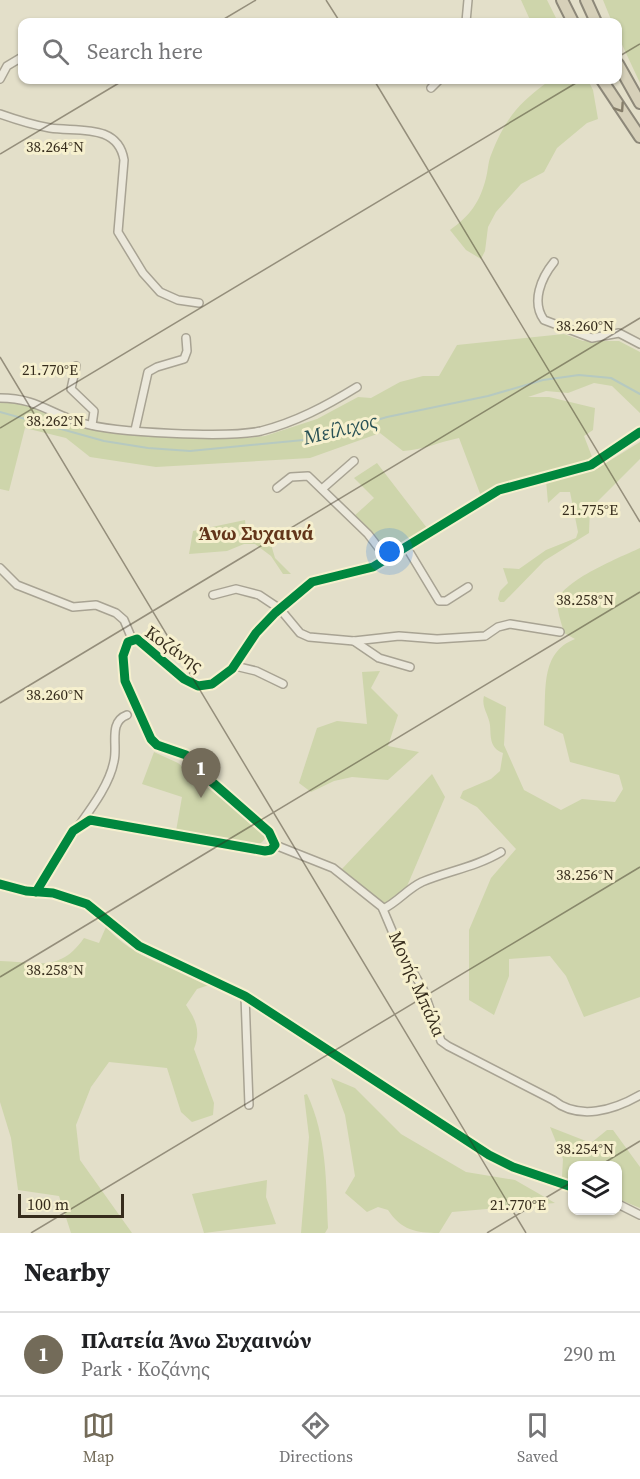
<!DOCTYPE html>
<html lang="en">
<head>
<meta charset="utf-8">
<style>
	body { margin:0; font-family:"Source Serif 4",serif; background:#f6f6f6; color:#202124 }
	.controls { position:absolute; right:18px; bottom:18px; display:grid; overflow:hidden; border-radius:12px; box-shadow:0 2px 4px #0004 }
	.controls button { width:54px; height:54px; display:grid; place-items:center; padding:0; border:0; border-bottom:2px solid #e0e0e0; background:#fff; color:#202124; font:30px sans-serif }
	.scale { position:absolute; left:18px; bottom:15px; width:106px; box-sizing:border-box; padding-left:6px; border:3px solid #362c1c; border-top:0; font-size:16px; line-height:21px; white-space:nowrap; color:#362c1c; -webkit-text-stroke:4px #f6f0ce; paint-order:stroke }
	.you { position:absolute; left:390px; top:552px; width:21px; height:21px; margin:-15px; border:4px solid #fff; border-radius:50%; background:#1a73e8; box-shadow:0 0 0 9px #1a73e833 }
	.badge { display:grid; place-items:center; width:39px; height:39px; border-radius:50%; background:#736b59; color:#fff; font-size:20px; font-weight:700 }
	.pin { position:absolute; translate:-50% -50px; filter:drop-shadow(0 2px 3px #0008) }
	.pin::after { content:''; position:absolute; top:32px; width:21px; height:18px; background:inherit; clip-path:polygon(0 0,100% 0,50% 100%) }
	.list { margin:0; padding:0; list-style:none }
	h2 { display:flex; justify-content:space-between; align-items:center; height:78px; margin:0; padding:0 24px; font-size:26px }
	h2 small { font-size:20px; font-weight:400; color:#757577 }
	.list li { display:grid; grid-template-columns:39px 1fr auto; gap:18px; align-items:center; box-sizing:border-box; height:84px; padding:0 24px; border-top:2px solid #e0e0e0 }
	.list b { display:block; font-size:22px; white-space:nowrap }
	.list p { margin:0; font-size:20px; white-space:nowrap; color:#757577 }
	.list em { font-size:20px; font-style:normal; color:#757577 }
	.icon { flex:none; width:33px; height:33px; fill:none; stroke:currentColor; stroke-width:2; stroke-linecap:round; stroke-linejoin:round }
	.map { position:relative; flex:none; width:640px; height:1233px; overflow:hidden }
	.search { position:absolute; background:#fff; box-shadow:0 2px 4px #0004; left:18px; right:18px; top:18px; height:66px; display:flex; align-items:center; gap:15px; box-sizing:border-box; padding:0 21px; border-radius:12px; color:#757577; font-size:22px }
	.sheet { height:162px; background:#fff }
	nav { display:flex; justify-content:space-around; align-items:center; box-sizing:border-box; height:84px; border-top:2px solid #e0e0e0; background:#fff; font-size:16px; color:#757577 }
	nav a { display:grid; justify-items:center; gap:3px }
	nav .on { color:#736b59 }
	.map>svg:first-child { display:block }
	.green { fill:#ced5ab }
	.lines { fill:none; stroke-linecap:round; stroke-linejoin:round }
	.stream { stroke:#b6c9c0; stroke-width:2 }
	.minor-casing { stroke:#a8a393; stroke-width:10 }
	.highway-casing { stroke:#8d8879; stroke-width:14 }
	.minor { stroke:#ebe8db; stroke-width:7 }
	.highway { stroke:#d6d0b9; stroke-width:10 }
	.cycleway-casing { stroke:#f6f0ce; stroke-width:13 }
	.cycleway { stroke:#00873e; stroke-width:9 }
	.oneway { stroke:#867e6a }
	.ticks { fill:none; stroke:#362c1c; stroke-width:1.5; stroke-opacity:0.45 }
	.labels { text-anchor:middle; stroke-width:6; stroke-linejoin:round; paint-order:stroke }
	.street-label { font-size:18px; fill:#362c1c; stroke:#f6f0ce }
	.water-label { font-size:20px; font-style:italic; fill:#2a5256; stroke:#f6f0ce }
	.neighbourhood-label { font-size:20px; font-weight:bold; fill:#63351a; stroke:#f6f0ce }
	.ticks-label { font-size:15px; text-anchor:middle; fill:#362c1c; stroke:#f6f0ce; stroke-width:6; stroke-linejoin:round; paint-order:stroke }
</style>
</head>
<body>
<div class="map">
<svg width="640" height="1233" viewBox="0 0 640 1233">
	<rect width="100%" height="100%" fill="#e3dfc9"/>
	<g class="green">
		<polygon points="521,0 547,0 558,22 531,22"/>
		<polygon points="603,0 640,0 640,83 618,36 618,22 612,22"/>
		<path d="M550 80H588L593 90 598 119 587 123 557 148 544 172 521 184 496 212 488 227 485 251 481 259 466 250 450 230C470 216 480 202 486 178 488 171 488 162 491 155 506 117 518 104 550 80Z"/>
		<path d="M564 334 583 341H619L640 352V413L612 386 594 383 568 393 546 391 528 397H549L595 408 593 430 584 436 594 462 514 481 481 496 459 438C439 442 423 450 403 451L380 433 310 458 156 467 90 457 66 438 25 428 9 491 0 489V402L24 404 83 428 247 438 265 436 317 419 358 397 371 398 400 382 423 376H439L457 345Z"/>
		<polygon points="640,442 640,459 590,509 589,533 544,561 504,602 500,602 498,599 500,591 508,583 503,568 519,569 546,550 576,538 578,532 570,492 560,492 548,503 546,480 593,471"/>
		<polygon points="377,463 427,528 389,555 353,517 374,498 354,478"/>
		<polygon points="245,520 246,531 268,534 275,558 291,574 283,574 271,556 255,544 244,544 227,551 189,554 193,531"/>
		<path d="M640 548V997L584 1017 566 976 550 956 509 959V976L494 1015 469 1000V930L491 878 516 849 477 807 460 798 463 791 491 779 500 771 503 753C489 748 491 736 490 725 489 715 481 707 484 696L506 707 504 745 524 790 561 810 582 799 615 802 623 789 619 775 570 762 563 734 544 725C547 692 539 653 575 639L564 633C562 624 556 610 558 601 561 581 623 556 640 548Z"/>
		<polygon points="380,671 371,688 398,715 388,746 419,752 388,780 352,777 334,781 311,792 299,783 317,728 337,721 367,724 362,672"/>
		<path d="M154 752 178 763 255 826 266 836C264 841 261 844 256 845 233 847 198 836 176 831L182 797 142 784Z"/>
		<polygon points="432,774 445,797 405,891 384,906 341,870"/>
		<path d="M106 927C133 958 175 969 212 984L197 989 186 1005C196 1020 201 1031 194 1049L214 1103 213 1115 192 1122 181 1112 167 1068 109 1062 91 1087 76 1125 80 1160 132 1233H71L59 1196 18 1190 11 1138 0 1102V961C36 962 60 973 84 938L99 943Z"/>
		<path d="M331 1078 355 1088 401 1134 466 1172 515 1180 555 1203 452 1212 439 1233C416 1233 401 1230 388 1210L378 1207 367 1212 345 1193 355 1176 345 1115Z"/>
		<path d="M307 1094C327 1137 326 1181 328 1228L325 1233H301L309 1137 304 1095Z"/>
		<polygon points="550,1127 591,1143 607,1130 613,1130 640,1167 640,1208 618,1199 618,1166 572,1166 572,1184 562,1177 563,1159"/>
		<polygon points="267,1180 266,1197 276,1224 204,1233 192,1194"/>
	</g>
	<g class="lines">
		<polyline class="stream" points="0,412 104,441 148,448 190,451 314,439 387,417 488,396 543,380 579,375 611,378 640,394"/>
		<defs>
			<g id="minor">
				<polyline points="466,22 468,0"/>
				<polyline points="0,79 7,66 22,57"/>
				<polyline points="431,88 439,80"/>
				<path d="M0 114C17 120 33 125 50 128 77 132 118 123 124 160L118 232 143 273 160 292 178 300 199 303"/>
				<path d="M554 262C541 278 531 302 544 320L592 338 619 333 640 344"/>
				<polyline points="76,366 71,389 94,411 92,425"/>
				<path d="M0 398C37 398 50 414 82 423 114 433 229 438 261 431 296 422 326 406 357 387"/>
				<polyline points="135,430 148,372 157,367 184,359 187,351 186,338"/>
				<polyline points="277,488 291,477 308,476 368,534 388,560"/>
				<polyline points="322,489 354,461"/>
				<polyline points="407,548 439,601 446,601 468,587"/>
				<polyline points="0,568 17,585 73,607 96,605 116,613 124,620 132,639"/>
				<polyline points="213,595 236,589 259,595 280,609 300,633 309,637 354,641 399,636 437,639 485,636 498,627 510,624 560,632"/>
				<polyline points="354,641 379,658 410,667"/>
				<polyline points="235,666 256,671 283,684"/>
				<path d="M80 824C93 806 110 783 114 761 118 745 108 722 127 715"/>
				<path d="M275 845 333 868 382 907 401 952 423 989 441 1041 448 1046 553 1100C579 1121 614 1110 640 1095"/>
				<polyline points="0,884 26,891 53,893 87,904 139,946 245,996 489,1155 513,1167 572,1187"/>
				<polyline points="36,892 73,831 90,820 265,851 271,850 275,845 269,832 212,782 186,755 157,745 151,739 125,681 123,656 128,642 137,639 184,679 198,686 212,684 232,669 256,633 275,613 312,582 373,567 499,490 591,465 640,432"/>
				<path d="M383 909C398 902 407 889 422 882 448 871 476 867 501 852"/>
				<polyline points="245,996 249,1105"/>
				<polyline points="618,1204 640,1215"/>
			</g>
			<g id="highway">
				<polyline points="562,0 573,22"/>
				<polyline points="586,0 596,22"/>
				<polyline points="618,64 640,103"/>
				<polyline points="602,80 640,137"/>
			</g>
		</defs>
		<use href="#minor" class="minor-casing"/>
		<use href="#highway" class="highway-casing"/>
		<use href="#minor" class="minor"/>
		<use href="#highway" class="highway"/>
		<defs>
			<g id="cycleway">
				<polyline points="0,884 26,891 53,893 87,904 139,946 245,996 489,1155 513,1167 572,1187"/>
				<polyline points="36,892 73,831 90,820 265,851 271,850 275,845 269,832 212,782 186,755 157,745 151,739 125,681 123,656 128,642 137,639 184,679 198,686 212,684 232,669 256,633 275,613 312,582 373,567 499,490 591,465 640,432"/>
			</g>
		</defs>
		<use href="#cycleway" class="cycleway-casing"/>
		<use href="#cycleway" class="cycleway"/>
	</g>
	<defs><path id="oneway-chevron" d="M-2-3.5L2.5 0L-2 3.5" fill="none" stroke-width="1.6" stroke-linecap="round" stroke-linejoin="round" transform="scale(1.5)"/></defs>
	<use class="oneway" href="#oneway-chevron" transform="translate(620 108) rotate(56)"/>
	<path class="ticks" d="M326 0 340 22M219 22 256 0M618 57 640 44M374 80 640 522M0 154 124 80M0 357 526 1233M0 428 581 80M0 703 640 318M0 977 640 592M599 1166 640 1141M31 1233 640 867M487 1233 572 1182"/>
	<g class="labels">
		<g class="street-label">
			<text transform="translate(174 649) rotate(35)" y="6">Κοζάνης</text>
			<text transform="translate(417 984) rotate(66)" y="6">Μονής Μπάλα</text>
		</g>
		<g class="water-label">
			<text transform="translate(340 429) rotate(-14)" y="7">Μείλιχος</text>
		</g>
		<g class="neighbourhood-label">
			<text x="256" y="540">Άνω Συχαινά</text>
		</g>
	</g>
	<g class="ticks-label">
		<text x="55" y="152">38.264°N</text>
		<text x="585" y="331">38.260°N</text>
		<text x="50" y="375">21.770°E</text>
		<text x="55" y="426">38.262°N</text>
		<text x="590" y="515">21.775°E</text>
		<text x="585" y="605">38.258°N</text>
		<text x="55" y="700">38.260°N</text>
		<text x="585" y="880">38.256°N</text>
		<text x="55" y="975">38.258°N</text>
		<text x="585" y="1154">38.254°N</text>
		<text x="518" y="1210">21.770°E</text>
	</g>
</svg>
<div class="controls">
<button><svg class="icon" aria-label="layers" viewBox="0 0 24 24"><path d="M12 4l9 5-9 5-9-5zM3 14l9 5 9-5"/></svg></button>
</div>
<div class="scale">100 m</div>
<div class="you"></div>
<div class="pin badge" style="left:201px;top:798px">1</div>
<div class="search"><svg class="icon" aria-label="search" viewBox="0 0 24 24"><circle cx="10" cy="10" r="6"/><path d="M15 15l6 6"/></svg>Search here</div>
</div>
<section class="sheet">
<h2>Nearby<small></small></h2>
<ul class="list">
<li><span class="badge">1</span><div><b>Πλατεία Άνω Συχαινών</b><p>Park · Κοζάνης</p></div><em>290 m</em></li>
</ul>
</section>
<nav>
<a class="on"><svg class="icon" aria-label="map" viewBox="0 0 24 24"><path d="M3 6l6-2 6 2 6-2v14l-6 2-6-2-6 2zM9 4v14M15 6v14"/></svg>Map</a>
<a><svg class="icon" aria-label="directions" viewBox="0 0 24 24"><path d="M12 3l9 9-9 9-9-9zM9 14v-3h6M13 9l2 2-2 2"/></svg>Directions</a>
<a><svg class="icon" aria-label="saved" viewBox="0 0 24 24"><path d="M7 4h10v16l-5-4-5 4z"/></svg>Saved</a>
</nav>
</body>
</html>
